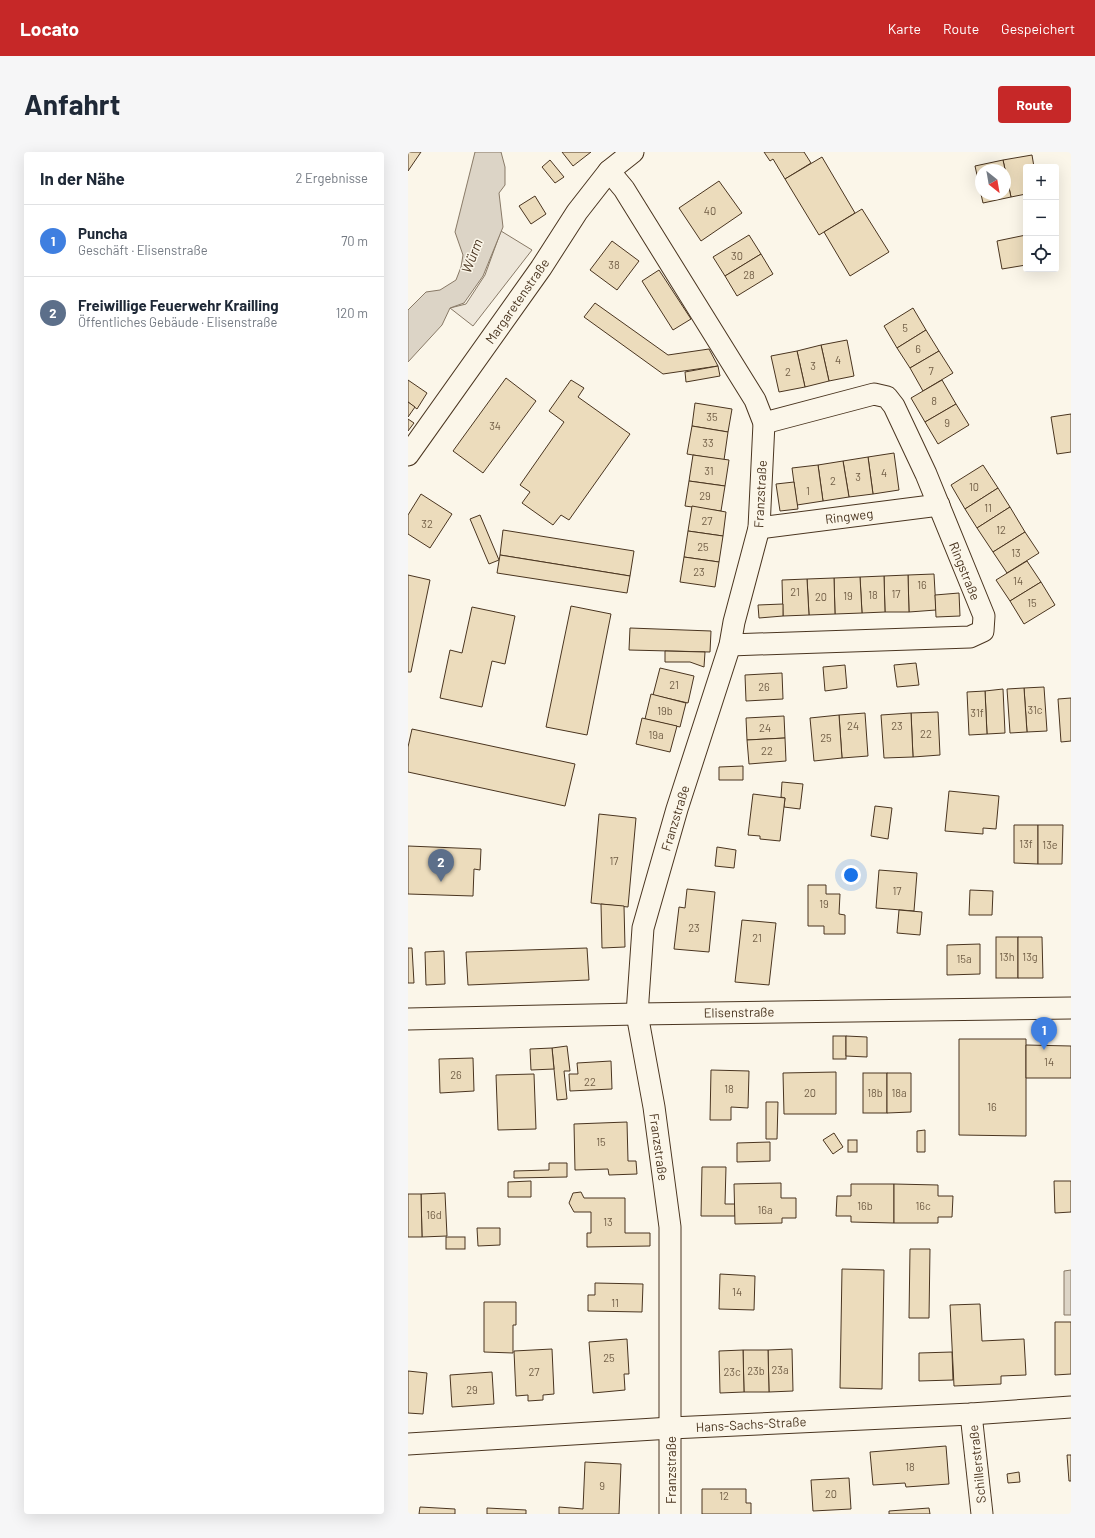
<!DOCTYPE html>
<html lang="de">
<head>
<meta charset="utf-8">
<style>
	body { margin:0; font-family:Barlow,sans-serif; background:#f6f6f7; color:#1f2937 }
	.controls { position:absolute; right:12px; top:12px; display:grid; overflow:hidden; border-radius:4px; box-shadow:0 4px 16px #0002 }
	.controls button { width:36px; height:36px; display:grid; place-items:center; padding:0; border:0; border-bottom:1px solid #e0e1e3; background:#fff; color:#1f2937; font:20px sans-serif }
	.compass { position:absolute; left:567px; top:12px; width:36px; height:36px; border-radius:50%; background:#fff; box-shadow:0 4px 16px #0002; rotate:149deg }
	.you { position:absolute; left:443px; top:723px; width:14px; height:14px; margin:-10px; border:3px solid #fff; border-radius:50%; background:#1a73e8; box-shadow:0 0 0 6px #1a73e833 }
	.badge { display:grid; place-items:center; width:26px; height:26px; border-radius:50%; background:#c62828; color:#fff; font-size:13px; font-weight:700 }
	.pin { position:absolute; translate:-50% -33px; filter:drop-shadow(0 1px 2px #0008) }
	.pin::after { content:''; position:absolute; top:21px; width:14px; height:12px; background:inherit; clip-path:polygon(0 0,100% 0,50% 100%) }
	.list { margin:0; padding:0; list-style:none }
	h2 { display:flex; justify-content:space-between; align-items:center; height:52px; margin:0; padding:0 16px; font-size:17px }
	h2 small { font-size:13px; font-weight:400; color:#747a83 }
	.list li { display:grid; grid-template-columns:26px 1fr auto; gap:12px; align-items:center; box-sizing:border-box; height:72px; padding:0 16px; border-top:1px solid #e0e1e3 }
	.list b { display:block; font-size:15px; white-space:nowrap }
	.list p { margin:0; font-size:13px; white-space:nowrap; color:#747a83 }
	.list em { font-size:13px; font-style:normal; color:#747a83 }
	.icon { flex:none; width:22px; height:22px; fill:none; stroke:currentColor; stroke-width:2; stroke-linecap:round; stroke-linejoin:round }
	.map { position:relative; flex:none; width:663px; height:1362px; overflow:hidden; border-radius:4px }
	header { display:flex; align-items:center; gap:24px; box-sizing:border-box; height:56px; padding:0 20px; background:#c62828; color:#fff }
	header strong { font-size:19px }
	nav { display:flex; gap:22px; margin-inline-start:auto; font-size:14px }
	.intro { display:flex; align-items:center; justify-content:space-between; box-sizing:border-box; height:96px; padding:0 24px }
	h1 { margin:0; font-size:28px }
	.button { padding:10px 18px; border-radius:4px; background:#c62828; color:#fff; font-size:14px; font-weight:700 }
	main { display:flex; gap:24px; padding:0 24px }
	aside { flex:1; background:#fff; border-radius:4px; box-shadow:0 4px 16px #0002 }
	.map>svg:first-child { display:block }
	.green { fill:#ede6d9; stroke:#887966 }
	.water { fill:#dcd4c6; stroke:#887966 }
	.building { fill:#ecdcbc; stroke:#4a3520 }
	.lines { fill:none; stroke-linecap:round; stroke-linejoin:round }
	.street-casing { stroke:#4a3520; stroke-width:23 }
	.street { stroke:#fbf6e9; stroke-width:21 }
	.labels { text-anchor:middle; stroke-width:3; stroke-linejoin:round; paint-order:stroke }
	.number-label { font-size:11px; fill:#725f47 }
	.street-label { font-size:13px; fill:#4a3520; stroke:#fbf6e9 }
	.water-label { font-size:14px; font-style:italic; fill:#4a3520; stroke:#fbf6e9 }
</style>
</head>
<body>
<header>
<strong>Locato</strong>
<nav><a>Karte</a><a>Route</a><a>Gespeichert</a></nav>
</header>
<div class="intro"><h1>Anfahrt</h1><a class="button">Route</a></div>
<main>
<aside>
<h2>In der Nähe<small>2 Ergebnisse</small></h2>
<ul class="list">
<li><span class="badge" style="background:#3f7fe0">1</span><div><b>Puncha</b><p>Geschäft · Elisenstraße</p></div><em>70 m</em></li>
<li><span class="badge" style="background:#5c6f8a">2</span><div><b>Freiwillige Feuerwehr Krailling</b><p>Öffentliches Gebäude · Elisenstraße</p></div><em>120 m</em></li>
</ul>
</aside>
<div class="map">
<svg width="663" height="1362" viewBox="0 0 663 1362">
	<rect width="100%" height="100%" fill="#fbf6e9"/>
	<polygon class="green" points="93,79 124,98 65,174 42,156 58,152 77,123"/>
	<g class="water">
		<polygon points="67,0 93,0 97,15 97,33 91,41 95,75 75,124 56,151 42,156 34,173 0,210 0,158 18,140 32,138 48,128 53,115 55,103 47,80"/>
		<polygon points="663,1118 663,1163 656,1163 656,1119"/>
	</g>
	<g class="building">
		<polygon points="0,0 13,0 0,19"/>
		<polygon points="154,0 183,0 165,14"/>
		<polygon points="356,0 396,0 403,11 377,27 365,7 362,9"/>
		<polygon points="624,3 626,15 618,15 618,42 603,45 595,8"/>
		<polygon points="414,5 447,61 411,83 377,27"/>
		<polygon points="142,8 156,25 147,31 134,15"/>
		<polygon points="595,8 603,45 575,51 573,42 597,42 597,18 573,18 573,41 567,14"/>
		<polygon points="311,29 334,61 293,89 271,56"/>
		<polygon points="127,44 138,62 123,72 111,54"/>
		<polygon points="454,57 481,100 442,124 416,80"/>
		<polygon points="341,83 353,102 317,124 305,105"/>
		<polygon points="618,83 618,113 594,117 589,89"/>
		<polygon points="204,89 231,109 209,138 182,118"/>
		<polygon points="353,102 365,122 329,144 317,124"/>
		<polygon points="251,118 283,167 265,178 234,129"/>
		<polygon points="187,151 260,203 301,197 310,214 255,222 176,165"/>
		<polygon points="505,156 518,178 489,196 476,174"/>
		<polygon points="518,178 531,199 502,216 489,196"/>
		<polygon points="439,188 446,224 421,229 413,193"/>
		<polygon points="413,193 421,229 397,235 389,199"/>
		<polygon points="389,199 397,235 371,240 363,204"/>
		<polygon points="531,199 545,221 515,239 502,216"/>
		<polygon points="310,214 312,224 278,230 277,220"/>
		<polygon points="98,226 128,249 75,321 45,299"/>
		<polygon points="0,228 19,241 9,257 0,250"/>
		<polygon points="163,228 176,236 170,245 222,282 161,368 153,363 145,373 114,351 122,340 112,333 156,270 141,259"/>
		<polygon points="534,228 548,252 517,270 503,246"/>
		<polygon points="0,250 7,255 0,265"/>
		<polygon points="287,251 324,257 320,280 284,274"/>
		<polygon points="548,252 561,273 530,292 517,270"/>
		<polygon points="663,262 663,300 649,302 643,265"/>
		<polygon points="0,267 6,271 0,279"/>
		<polygon points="284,274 320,280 316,308 279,302"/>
		<polygon points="486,301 491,338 465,342 460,305"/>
		<polygon points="285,303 321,308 317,334 281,329"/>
		<polygon points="460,305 465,342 441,345 435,309"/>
		<polygon points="435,309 441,345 415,349 410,313"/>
		<polygon points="410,313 415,349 389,353 384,316"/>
		<polygon points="575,313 590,336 557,357 543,333"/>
		<polygon points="281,329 317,334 313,359 277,354"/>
		<polygon points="386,330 390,357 372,359 368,332"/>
		<polygon points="590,336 602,355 569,376 557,357"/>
		<polygon points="13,342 44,362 22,396 0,382 0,363"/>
		<polygon points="284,354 318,360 315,384 280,379"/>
		<polygon points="602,355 617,380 585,400 569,376"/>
		<polygon points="72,363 91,408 81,412 62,367"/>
		<polygon points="95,378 226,399 222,424 92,403"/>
		<polygon points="280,379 315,384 311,410 276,405"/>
		<polygon points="617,380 631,401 599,421 585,400"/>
		<polygon points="92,403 222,424 219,441 89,421"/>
		<polygon points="276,405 311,410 307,435 272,430"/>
		<polygon points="619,409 633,430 602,449 588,428"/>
		<polygon points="526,422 528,458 501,460 500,423"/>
		<polygon points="0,423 22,428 3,520 0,520"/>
		<polygon points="500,423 501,460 477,460 476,424"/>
		<polygon points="476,424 477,460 454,461 452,425"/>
		<polygon points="452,425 454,461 427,462 426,426"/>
		<polygon points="426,426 427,462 401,463 399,427"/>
		<polygon points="399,427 401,463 375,464 374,428"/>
		<polygon points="633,430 647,453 616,472 602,449"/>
		<polygon points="551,441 552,464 528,465 527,443"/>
		<polygon points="375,452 375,464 351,466 350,453"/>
		<polygon points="163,454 203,462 179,583 138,575"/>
		<polygon points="64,455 107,464 97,512 84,509 74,555 32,546 42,498 54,501"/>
		<polygon points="222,476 303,479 302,500 221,498"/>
		<polygon points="257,499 297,500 296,515 282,510 257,510"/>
		<polygon points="508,511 511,533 489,535 486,513"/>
		<polygon points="437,513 439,536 417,539 415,515"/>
		<polygon points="252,516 286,524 280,551 245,543"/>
		<polygon points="374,521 375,547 338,549 337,523"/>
		<polygon points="636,535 639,579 619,580 616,536"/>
		<polygon points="616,536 619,580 602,581 599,537"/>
		<polygon points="595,537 597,581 579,582 577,539"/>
		<polygon points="577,539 579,582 561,583 559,540"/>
		<polygon points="243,542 278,551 272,575 237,567"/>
		<polygon points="663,546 663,589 653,590 650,547"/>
		<polygon points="530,560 532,603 505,605 503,561"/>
		<polygon points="457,561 460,604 434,606 431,563"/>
		<polygon points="503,561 505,605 476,606 473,563"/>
		<polygon points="431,563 434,606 406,609 402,566"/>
		<polygon points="376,564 377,586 339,588 338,566"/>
		<polygon points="234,566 269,574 262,600 228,592"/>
		<polygon points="4,577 167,612 157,654 0,620 0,595"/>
		<polygon points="377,586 378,609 341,612 339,588"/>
		<polygon points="335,614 335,628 311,628 311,615"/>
		<polygon points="374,630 395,632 392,657 376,655 377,646 373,645"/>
		<polygon points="541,639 591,644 588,677 575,676 575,682 537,679"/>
		<polygon points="345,642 377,646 372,689 352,687 352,684 340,683"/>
		<polygon points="467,654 484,656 480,687 463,684"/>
		<polygon points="191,662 228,666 220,755 183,751"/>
		<polygon points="606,673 630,673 630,712 606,711"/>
		<polygon points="630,673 655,673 654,712 630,712"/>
		<polygon points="0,694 73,697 72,718 66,717 65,744 0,742"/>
		<polygon points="309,695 328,698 326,716 307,714"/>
		<polygon points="471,718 509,721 506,759 468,756"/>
		<polygon points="400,733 418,733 418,742 432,742 431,762 437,763 437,782 416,782 416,774 400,774"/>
		<polygon points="279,737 307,740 301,800 266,797 271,755 277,756"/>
		<polygon points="562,738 585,739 584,763 561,763"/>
		<polygon points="193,752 216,754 217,795 194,796"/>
		<polygon points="491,758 514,760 512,783 489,781"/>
		<polygon points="334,768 368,771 361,833 327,830"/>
		<rect x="588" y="785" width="22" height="41"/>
		<polygon points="610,785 634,785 635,826 610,826"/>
		<polygon points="572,792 572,822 539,823 539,793"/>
		<polygon points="0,796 4,796 6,831 0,831"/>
		<polygon points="179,796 181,828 60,833 58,800"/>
		<polygon points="36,799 37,832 18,833 17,800"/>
		<rect x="425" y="884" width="13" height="23"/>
		<polygon points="438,884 459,885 459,905 438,904"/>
		<polygon points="551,887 618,887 618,984 551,983"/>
		<polygon points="618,893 663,894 663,926 618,926"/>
		<polygon points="159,894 162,919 156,919 159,947 149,948 144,896"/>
		<polygon points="144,896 146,917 123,918 122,897"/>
		<polygon points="65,906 66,939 32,941 31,907"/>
		<polygon points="203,909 204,937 162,939 161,922 170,922 169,911"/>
		<polygon points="303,918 341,919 340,956 323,955 323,968 302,968"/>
		<polygon points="428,920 428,962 376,962 375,921"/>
		<rect x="455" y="921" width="24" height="40"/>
		<polygon points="479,921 503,921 503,960 479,961"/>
		<polygon points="126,922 128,977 90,978 88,923"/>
		<polygon points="358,950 370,950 369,987 358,987"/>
		<polygon points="219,970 220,1009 228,1009 229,1022 201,1023 200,1017 167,1018 166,972"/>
		<polygon points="517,978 517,1000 509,1000 509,979"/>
		<polygon points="426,981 435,995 425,1002 415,988"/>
		<rect x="440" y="988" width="9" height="12"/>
		<polygon points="362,990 362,1009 329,1010 329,991"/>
		<polygon points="141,1011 159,1011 159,1025 106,1026 106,1019 141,1018"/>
		<polygon points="294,1015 318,1015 317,1052 327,1052 327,1064 293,1064"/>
		<polygon points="123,1029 123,1045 100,1045 100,1030"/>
		<polygon points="646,1029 663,1029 663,1060 647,1061"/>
		<polygon points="373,1031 373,1046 388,1046 388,1066 374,1066 374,1071 327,1072 326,1032"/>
		<polygon points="443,1032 486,1032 486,1071 443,1070 443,1064 428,1064 429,1044 443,1044"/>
		<polygon points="486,1032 530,1033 530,1044 545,1044 544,1065 530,1065 530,1071 486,1071"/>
		<polygon points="173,1040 176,1046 217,1046 217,1081 242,1081 242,1094 179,1095 179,1081 183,1081 183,1060 166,1060 161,1051 165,1041"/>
		<polygon points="37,1041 39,1084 14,1085 13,1042"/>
		<polygon points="0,1042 13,1042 14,1085 0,1085"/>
		<polygon points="69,1076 92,1076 92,1093 70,1094"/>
		<rect x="38" y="1085" width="19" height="12"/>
		<polygon points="502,1097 522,1097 521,1166 501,1166"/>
		<polygon points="434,1117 476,1118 474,1237 432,1236"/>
		<polygon points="312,1122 347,1124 346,1158 311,1157"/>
		<polygon points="187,1131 235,1132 234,1160 180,1159 180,1143 187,1143"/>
		<polygon points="76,1150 108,1150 108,1173 105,1173 105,1201 76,1200"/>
		<polygon points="572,1152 574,1189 616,1187 618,1223 593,1224 593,1232 546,1234 542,1153"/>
		<polygon points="647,1170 663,1170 663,1222 647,1223"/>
		<polygon points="219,1187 221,1222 216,1222 217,1238 185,1241 181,1190"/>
		<polygon points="144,1197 146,1242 135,1243 135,1248 120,1249 120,1243 108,1244 106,1199"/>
		<polygon points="384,1197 385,1239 361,1240 360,1198"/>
		<polygon points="335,1198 360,1198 361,1240 336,1240"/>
		<polygon points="335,1198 336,1240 312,1241 311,1199"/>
		<polygon points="544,1200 545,1228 511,1229 511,1201"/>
		<polygon points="0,1219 19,1221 15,1262 0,1261"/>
		<polygon points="84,1220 86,1252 44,1255 42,1223"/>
		<polygon points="538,1294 541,1332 498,1335 497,1331 465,1333 462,1300"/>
		<polygon points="659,1303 663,1303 663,1329 661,1329"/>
		<polygon points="177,1310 213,1312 211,1362 151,1362 151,1355 175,1357"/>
		<polygon points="611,1320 612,1330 600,1331 599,1322"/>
		<polygon points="441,1326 443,1357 405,1359 403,1328"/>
		<polygon points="294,1337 338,1337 338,1351 343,1351 343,1362 294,1362"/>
		<polygon points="12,1355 47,1357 47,1362 11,1362"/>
		<polygon points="79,1356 118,1358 118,1362 79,1362"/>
		<polygon points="521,1356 522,1362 481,1362 481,1359"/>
	</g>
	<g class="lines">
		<defs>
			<g id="street">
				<polyline points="201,19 216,37 347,248 356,271 351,376 326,470 322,493 269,657 235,776 229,862 246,955 262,1075 262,1362"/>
				<polyline points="0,303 133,116 169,60 201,19 225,0"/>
				<polyline points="351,376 531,353"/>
				<polyline points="322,493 562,485 575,479 576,464 518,322 486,254 479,245 466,242 356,271"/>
				<polyline points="0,867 229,862 663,856"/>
				<polyline points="563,1262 574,1362"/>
				<polyline points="0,1292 263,1276 563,1262 663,1255"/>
			</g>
		</defs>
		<use href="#street" class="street-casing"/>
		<use href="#street" class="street"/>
	</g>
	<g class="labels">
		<g class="number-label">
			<text x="302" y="63">40</text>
			<text x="329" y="108">30</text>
			<text x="206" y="117">38</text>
			<text x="341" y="127">28</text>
			<text x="497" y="180">5</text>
			<text x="510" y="201">6</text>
			<text x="430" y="212">4</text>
			<text x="405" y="218">3</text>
			<text x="523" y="223">7</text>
			<text x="380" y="224">2</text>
			<text x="526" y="253">8</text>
			<text x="304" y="269">35</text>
			<text x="539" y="275">9</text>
			<text x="87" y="278">34</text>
			<text x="300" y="295">33</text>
			<text x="301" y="323">31</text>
			<text x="476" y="325">4</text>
			<text x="450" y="329">3</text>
			<text x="425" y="333">2</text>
			<text x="566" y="339">10</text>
			<text x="400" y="343">1</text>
			<text x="297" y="348">29</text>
			<text x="580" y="360">11</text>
			<text x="299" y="373">27</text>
			<text x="19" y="376">32</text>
			<text x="593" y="382">12</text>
			<text x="295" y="399">25</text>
			<text x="608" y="405">13</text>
			<text x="291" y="424">23</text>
			<text x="610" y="433">14</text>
			<text x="514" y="437">16</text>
			<text x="387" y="444">21</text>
			<text x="488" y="446">17</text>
			<text x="465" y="447">18</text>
			<text x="440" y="448">19</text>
			<text x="413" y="449">20</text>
			<text x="624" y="455">15</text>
			<text x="266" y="537">21</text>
			<text x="356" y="539">26</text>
			<text x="627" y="562">31c</text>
			<text x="257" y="563">19b</text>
			<text x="569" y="565">31f</text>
			<text x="445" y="578">24</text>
			<text x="489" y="578">23</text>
			<text x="357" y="580">24</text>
			<text x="518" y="586">22</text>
			<text x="248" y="587">19a</text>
			<text x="418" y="590">25</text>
			<text x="359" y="603">22</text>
			<text x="618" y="696">13f</text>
			<text x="642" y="697">13e</text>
			<text x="206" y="713">17</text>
			<text x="489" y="743">17</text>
			<text x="416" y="756">19</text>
			<text x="286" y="780">23</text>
			<text x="349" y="790">21</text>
			<text x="599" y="809">13h</text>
			<text x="622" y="809">13g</text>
			<text x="556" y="811">15a</text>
			<text x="641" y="914">14</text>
			<text x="48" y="927">26</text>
			<text x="182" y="934">22</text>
			<text x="321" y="941">18</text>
			<text x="402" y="945">20</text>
			<text x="467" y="945">18b</text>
			<text x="491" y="945">18a</text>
			<text x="584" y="959">16</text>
			<text x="193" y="994">15</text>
			<text x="457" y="1058">16b</text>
			<text x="515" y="1058">16c</text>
			<text x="357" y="1062">16a</text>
			<text x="26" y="1067">16d</text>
			<text x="200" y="1074">13</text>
			<text x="329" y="1144">14</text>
			<text x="207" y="1155">11</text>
			<text x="201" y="1210">25</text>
			<text x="372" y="1222">23a</text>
			<text x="348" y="1223">23b</text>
			<text x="126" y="1224">27</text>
			<text x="324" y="1224">23c</text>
			<text x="64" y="1242">29</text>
			<text x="502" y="1319">18</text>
			<text x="194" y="1338">9</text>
			<text x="423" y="1346">20</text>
			<text x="316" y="1348">12</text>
		</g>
		<g class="street-label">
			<text transform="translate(109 149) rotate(-55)" y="5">Margaretenstraße</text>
			<text transform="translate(352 342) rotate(-87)" y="5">Franzstraße</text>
			<text transform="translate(441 364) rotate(-7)" y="5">Ringweg</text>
			<text transform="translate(557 419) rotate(68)" y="5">Ringstraße</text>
			<text transform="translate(267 666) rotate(-73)" y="5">Franzstraße</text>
			<text transform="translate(331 860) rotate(-1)" y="5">Elisenstraße</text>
			<text transform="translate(251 995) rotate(82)" y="5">Franzstraße</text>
			<text transform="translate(343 1272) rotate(-3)" y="5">Hans-Sachs-Straße</text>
			<text transform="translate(569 1312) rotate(-96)" y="5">Schillerstraße</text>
			<text transform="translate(263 1318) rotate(-90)" y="5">Franzstraße</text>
		</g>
		<g class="water-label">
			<text transform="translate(64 104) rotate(-69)" y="5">Würm</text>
		</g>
	</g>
</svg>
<div class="controls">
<button>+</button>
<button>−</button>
<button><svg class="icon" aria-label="locate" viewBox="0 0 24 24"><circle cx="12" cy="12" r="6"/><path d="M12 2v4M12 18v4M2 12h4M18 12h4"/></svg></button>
</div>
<svg class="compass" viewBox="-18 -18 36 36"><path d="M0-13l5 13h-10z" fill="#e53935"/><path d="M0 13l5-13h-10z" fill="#747a83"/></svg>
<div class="you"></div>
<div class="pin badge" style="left:636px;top:898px;background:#3f7fe0">1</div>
<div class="pin badge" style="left:33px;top:730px;background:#5c6f8a">2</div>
</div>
</main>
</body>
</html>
